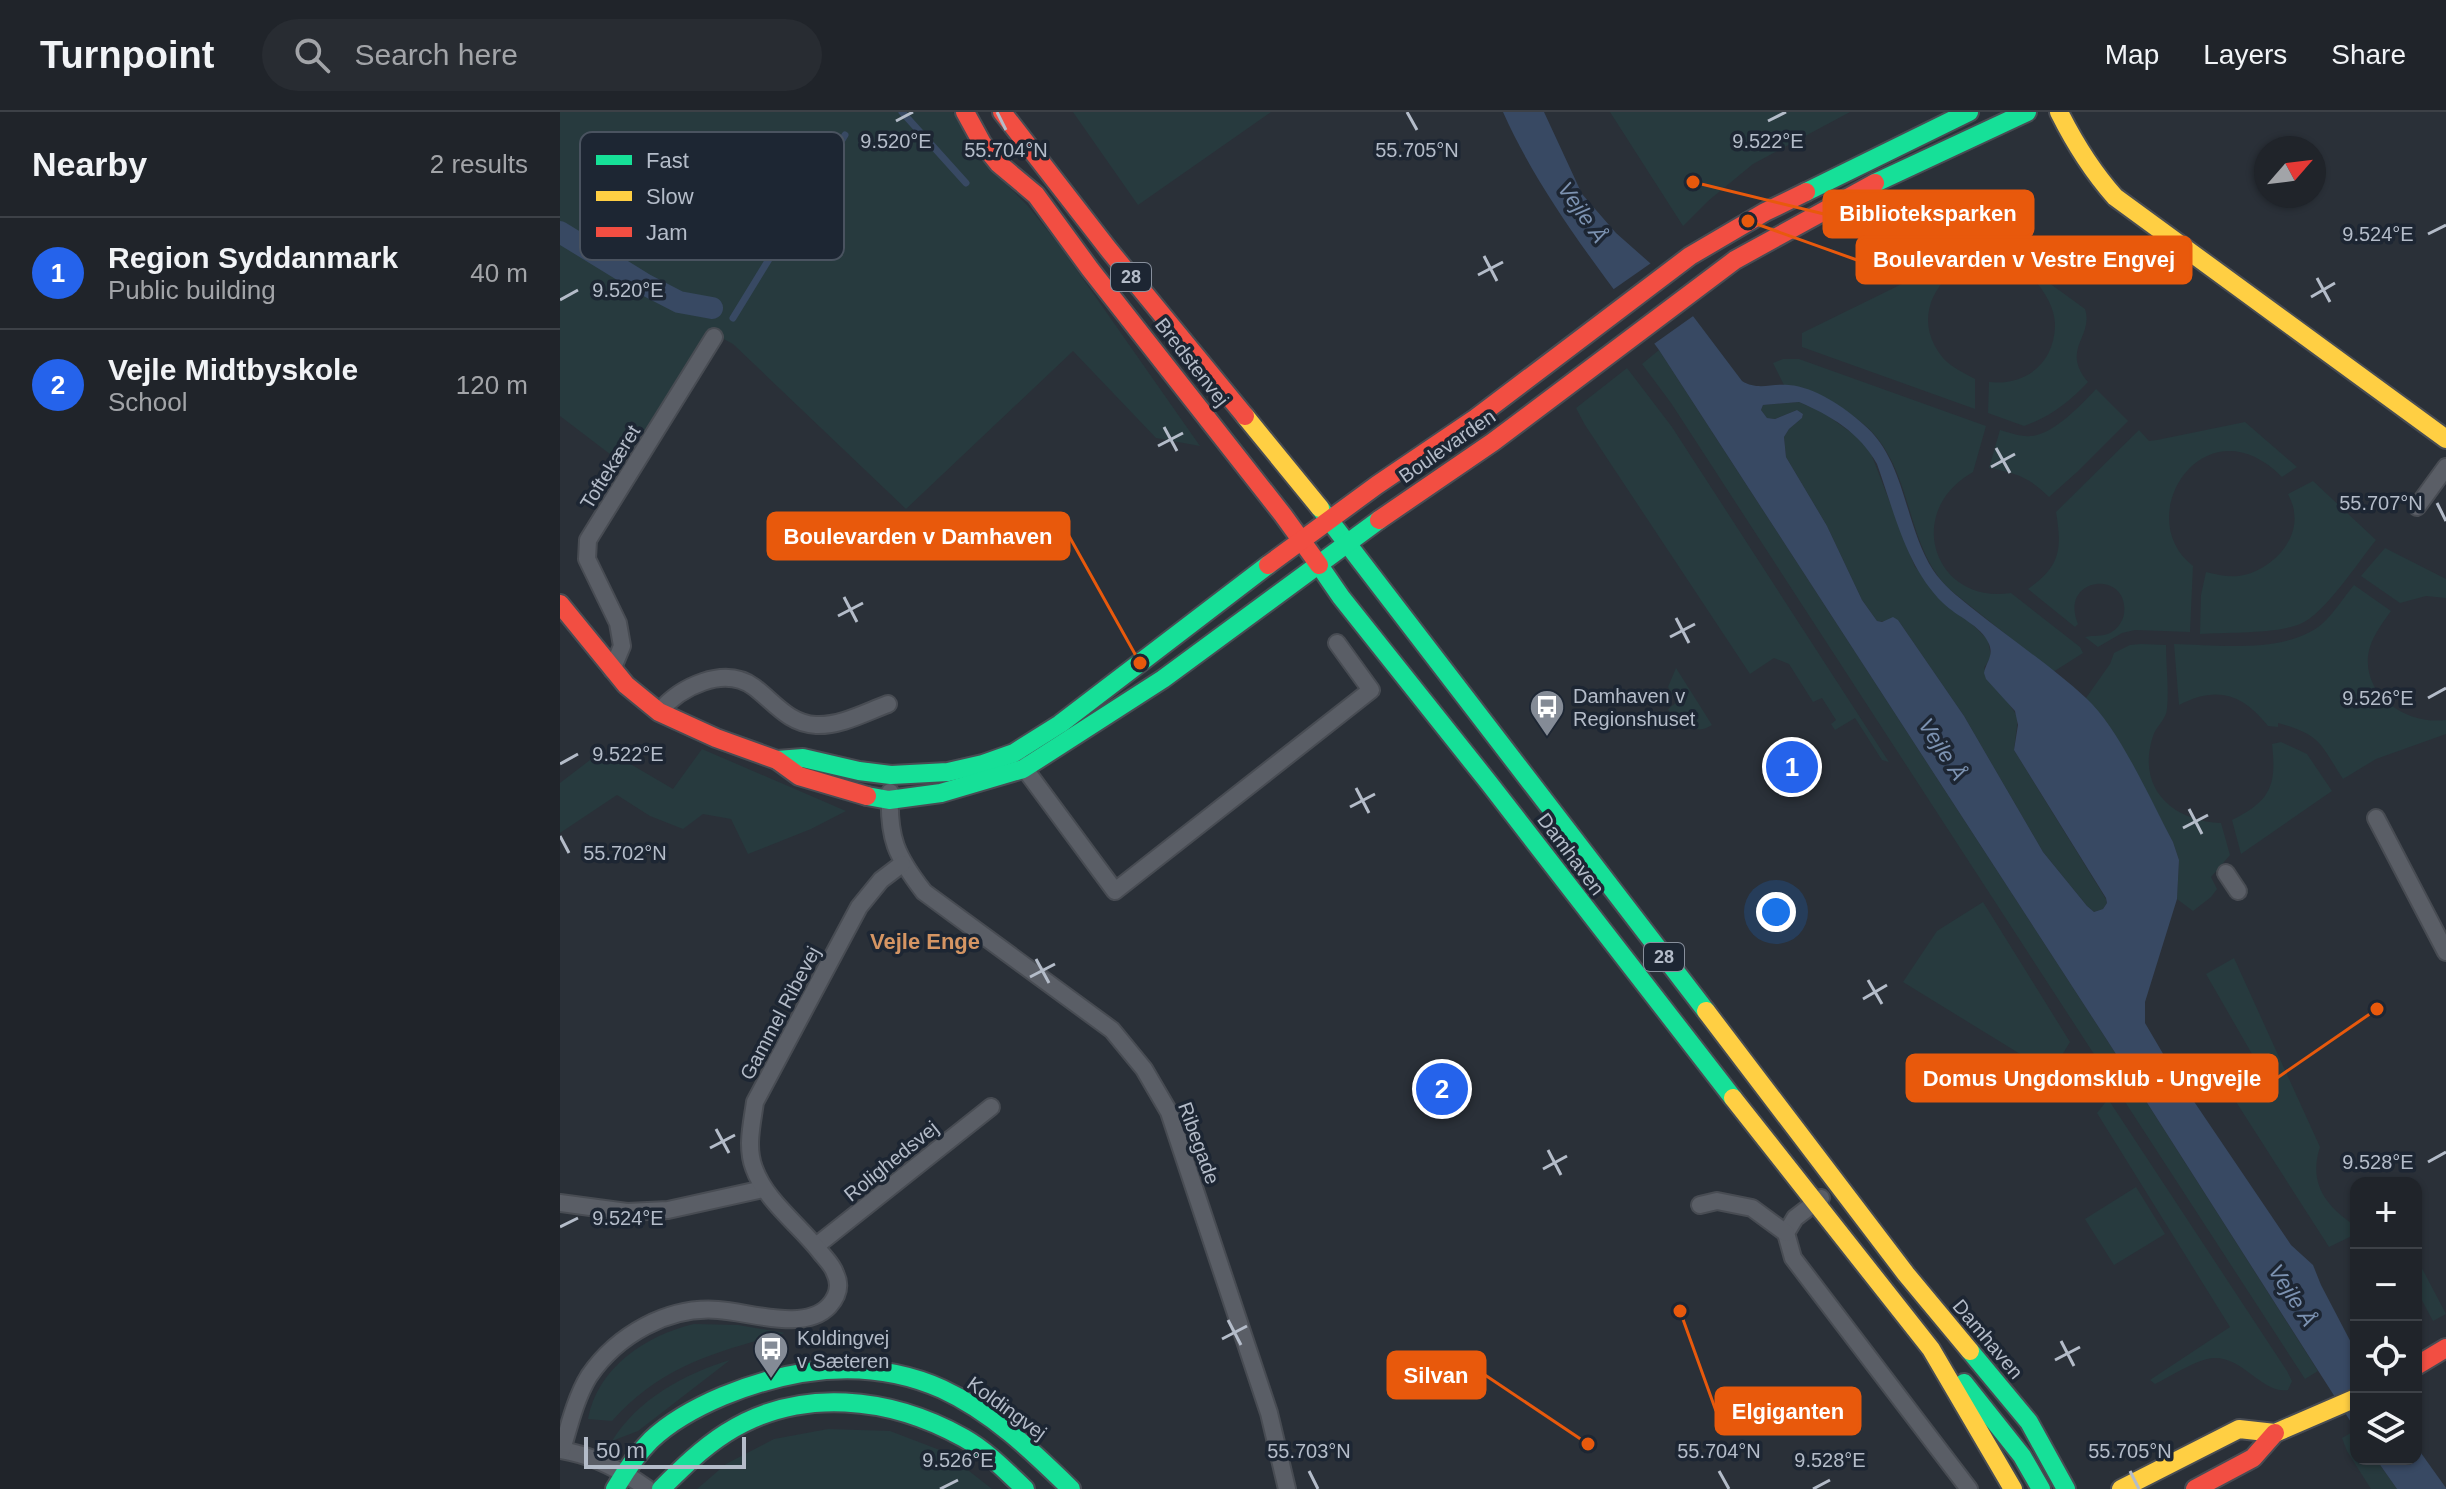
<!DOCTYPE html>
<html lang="en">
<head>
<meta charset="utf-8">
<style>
	body { margin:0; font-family:Arial,sans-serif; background:#282c32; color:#f1f3f6 }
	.controls { position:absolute; right:24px; bottom:24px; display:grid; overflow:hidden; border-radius:16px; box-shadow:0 2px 6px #0004 }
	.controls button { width:72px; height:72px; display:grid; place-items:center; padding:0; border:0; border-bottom:2px solid #3d4147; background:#20242a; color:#f1f3f6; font:40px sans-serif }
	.compass { position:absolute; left:1694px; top:24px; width:72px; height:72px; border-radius:50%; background:#20242a; box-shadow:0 2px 6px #0004; rotate:62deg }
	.scale { position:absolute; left:24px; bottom:20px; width:162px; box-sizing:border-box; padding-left:8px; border:4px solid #b4bcc9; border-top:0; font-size:22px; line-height:28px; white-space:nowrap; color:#b4bcc9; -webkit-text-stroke:6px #1d2633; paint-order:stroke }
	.you { position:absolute; left:1216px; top:800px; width:28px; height:28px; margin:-20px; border:6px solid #fff; border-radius:50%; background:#1a73e8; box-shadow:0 0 0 12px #1a73e833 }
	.badge { display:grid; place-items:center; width:52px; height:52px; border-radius:50%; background:#2563eb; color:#fff; font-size:26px; font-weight:700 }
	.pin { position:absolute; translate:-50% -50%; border:4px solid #fff; box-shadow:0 2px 8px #0006 }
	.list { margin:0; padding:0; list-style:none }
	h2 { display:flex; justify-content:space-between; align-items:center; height:104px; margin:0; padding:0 32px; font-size:34px }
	h2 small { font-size:26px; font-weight:400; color:#a2a4a8 }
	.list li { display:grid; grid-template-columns:52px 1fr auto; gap:24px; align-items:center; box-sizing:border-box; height:112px; padding:0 32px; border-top:2px solid #3d4147 }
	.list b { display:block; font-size:30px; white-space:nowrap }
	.list p { margin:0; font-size:26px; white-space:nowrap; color:#a2a4a8 }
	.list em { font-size:26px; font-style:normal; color:#a2a4a8 }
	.icon { flex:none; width:44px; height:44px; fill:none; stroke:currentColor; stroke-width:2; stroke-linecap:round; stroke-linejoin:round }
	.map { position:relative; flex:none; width:1886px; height:1377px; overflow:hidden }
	header { display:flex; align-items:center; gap:48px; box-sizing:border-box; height:112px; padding:0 40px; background:#20242a; border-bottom:2px solid #3d4147 }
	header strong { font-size:38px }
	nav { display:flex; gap:44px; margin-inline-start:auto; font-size:28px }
	.search { width:560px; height:72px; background:#282c32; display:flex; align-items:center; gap:20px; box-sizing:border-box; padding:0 28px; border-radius:44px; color:#a2a4a8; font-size:30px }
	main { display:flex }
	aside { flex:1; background:#20242a }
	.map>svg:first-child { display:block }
	.green { fill:#273a3e }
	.water { fill:#384963; fill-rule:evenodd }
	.pier { fill:#2a3038 }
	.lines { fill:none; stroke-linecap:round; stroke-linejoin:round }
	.stream { stroke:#384963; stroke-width:7 }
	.canal { stroke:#384963; stroke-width:22 }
	.street-casing { stroke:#484c53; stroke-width:20 }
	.fast-casing { stroke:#484c53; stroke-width:22 }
	.slow-casing { stroke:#484c53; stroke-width:22 }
	.jam-casing { stroke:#484c53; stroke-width:22 }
	.street { stroke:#5a5e66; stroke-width:16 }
	.fast { stroke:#16e098; stroke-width:18 }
	.slow { stroke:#ffcf43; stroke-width:18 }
	.jam { stroke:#f24e42; stroke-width:18 }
	.ticks { fill:none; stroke:#b4bcc9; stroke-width:3 }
	.labels { text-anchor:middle; stroke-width:7; stroke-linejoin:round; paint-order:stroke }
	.shield { fill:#1d2633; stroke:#878f9c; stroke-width:2 }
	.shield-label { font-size:18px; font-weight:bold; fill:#b4bcc9 }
	.street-label { font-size:20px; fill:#b4bcc9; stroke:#1d2633 }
	.poi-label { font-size:20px; fill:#b4bcc9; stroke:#1d2633; text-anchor:start }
	.water-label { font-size:22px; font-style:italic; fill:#7c92b1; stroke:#1d2633 }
	.neighbourhood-label { font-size:22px; font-weight:bold; fill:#d59563; stroke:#1d2633 }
	.key { fill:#1d2633; stroke:#4a5360; stroke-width:2 }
	.key-label { font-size:22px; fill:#b4bcc9 }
	.ticks-label { font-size:20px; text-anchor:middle; fill:#b4bcc9; stroke:#1d2633; stroke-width:7; stroke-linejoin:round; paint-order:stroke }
	.leader { fill:none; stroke:#e8590c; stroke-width:3 }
	.callout-dot { fill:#e8590c; stroke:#1d2633; stroke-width:3 }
	.callout { fill:#e8590c; stroke:#e8590c; stroke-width:3 }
	.callout-label { font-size:22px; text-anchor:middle; font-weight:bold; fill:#fff }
</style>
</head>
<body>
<header>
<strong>Turnpoint</strong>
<div class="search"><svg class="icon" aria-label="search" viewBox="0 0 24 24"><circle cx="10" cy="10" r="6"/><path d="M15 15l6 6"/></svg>Search here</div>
<nav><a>Map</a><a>Layers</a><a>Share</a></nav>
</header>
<main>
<aside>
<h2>Nearby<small>2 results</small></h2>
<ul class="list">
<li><span class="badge">1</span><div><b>Region Syddanmark</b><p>Public building</p></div><em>40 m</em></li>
<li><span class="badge">2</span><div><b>Vejle Midtbyskole</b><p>School</p></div><em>120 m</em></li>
</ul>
</aside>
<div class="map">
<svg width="1886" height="1377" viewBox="0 0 1886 1377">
	<rect width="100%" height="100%" fill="#2a3038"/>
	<g class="green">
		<polygon points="0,0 393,0 436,62 468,94 500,134 640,334 596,326 513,239 346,397 173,232 149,219 63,352 0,304"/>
		<polygon points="513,0 711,0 578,93"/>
		<polygon points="1050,0 1290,0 1193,52 1148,89 1123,114"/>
		<path d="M1422 131 1435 132 1445 139 1525 197C1534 225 1500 237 1528 270 1509 290 1490 305 1464 314L1428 301 1429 270C1465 274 1494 252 1495 214 1496 188 1469 156 1446 147 1437 143 1425 146 1416 148L1410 138Z"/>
		<path d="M1397 145 1400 154C1368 177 1356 213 1383 246 1391 255 1404 261 1415 267V297L1242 235V221Z"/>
		<polygon points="1099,238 1547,928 1758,1259 1745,1267 1111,291 1082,252"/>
		<path d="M1223 247H1239L1426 314 1413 360C1342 400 1375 493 1451 481L1520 535 1523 541 1493 560 1389 477C1348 436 1353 372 1318 327 1308 313 1290 302 1275 292 1260 283 1243 273 1224 273L1213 251Z"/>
		<polygon points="1067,256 1112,315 1329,650 1322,648 1295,606 1275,618 1271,612 1276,608 1262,586 1253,590 1229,552 1214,546 1190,562 1025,313 1016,296"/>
		<path d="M1536 277 1568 309 1517 360 1489 385C1469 365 1456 361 1429 356L1440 318C1450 321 1461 325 1472 324 1495 321 1521 293 1536 277Z"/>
		<path d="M1239 290 1264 301 1296 324 1310 339 1355 455 1428 528 1431 545 1424 556 1458 605 1454 638 1546 787 1547 791 1543 797 1534 800 1527 794 1483 740 1404 604 1338 508C1329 507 1324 511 1317 509L1302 488 1267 414 1226 345 1224 325 1229 317 1242 306 1243 302 1237 298 1215 307 1207 306 1201 298 1203 293Z"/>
		<path d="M1685 310 1737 355 1722 365C1645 287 1569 405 1633 454L1630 520 1575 518 1562 521 1538 535 1525 525C1533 523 1542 525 1550 521 1557 518 1563 509 1564 502 1570 457 1498 464 1518 512L1515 515 1468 477C1501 454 1502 437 1496 400L1579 318 1589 329 1597 328Z"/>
		<path d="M1753 369 1816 428C1798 450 1765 502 1740 512 1716 522 1667 520 1640 522L1641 483 1646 460C1658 463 1672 466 1684 463 1711 457 1739 429 1734 400 1734 394 1730 387 1728 382Z"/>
		<polygon points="1825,436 1886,467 1886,486 1866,484 1840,491 1801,464"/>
		<path d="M1794 473 1831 499C1821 513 1810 527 1808 544 1804 586 1849 613 1886 608V622L1816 647 1783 667C1760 632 1762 623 1718 611V615L1708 614C1683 582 1657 573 1619 593L1614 532C1658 533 1726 542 1762 512 1774 501 1784 485 1794 473Z"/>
		<path d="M1581 532 1606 533C1606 554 1609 576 1607 596 1607 607 1596 614 1593 624 1576 676 1612 709 1661 711L1670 743 1651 765 1657 777 1651 785 1633 799 1617 787 1619 748 1613 730 1564 640 1545 608 1526 586 1550 552 1554 541 1570 533Z"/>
		<path d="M1116 556 1152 613C1145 617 1141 619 1133 616L1124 601 1113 605 1108 597 1117 590 1108 575Z"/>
		<path d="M1721 630 1747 642 1772 679 1681 742 1672 708C1710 689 1717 674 1712 632Z"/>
		<polygon points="142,637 286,699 251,717 188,742 171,707 143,702 123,717 90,704 57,683 0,721 0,671 30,648 55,643 113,677"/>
		<polygon points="1423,790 1510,930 1491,961 1343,870 1377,819"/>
		<path d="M1674 846 1760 1035C1748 1071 1766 1095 1796 1114V1122L1769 1135 1662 968 1692 942 1646 862Z"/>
		<path d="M1548 987 1727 1259 1732 1269 1728 1278C1702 1282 1684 1245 1654 1246 1637 1247 1611 1264 1595 1272L1590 1268 1670 1215 1537 1001Z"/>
		<polygon points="1576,1075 1605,1122 1554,1153 1525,1107"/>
		<polygon points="1856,1145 1886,1202 1873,1209 1856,1177"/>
		<path d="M134 1212 178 1213 225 1221C156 1240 102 1253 52 1309L28 1307C37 1256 86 1223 134 1212Z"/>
		<path d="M170 1248 78 1319 52 1329C78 1287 124 1262 170 1248Z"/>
		<polygon points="268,1317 330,1319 385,1340 432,1377 137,1377 166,1352 214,1327"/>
		<polygon points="1796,1318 1796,1347 1816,1347 1837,1377 1811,1377 1787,1339 1782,1326"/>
	</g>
	<g class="water">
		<path d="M943 0H984L1022 82 1056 121 1099 159 1182 269C1198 279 1212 271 1229 273 1255 275 1284 295 1303 312 1346 348 1344 413 1373 458 1383 473 1397 484 1412 496 1449 526 1490 553 1526 586 1559 616 1591 689 1613 730L1619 748 1617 787 1585 890V911L1612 957 1731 1133 1753 1153 1761 1173 1796 1240V1318L1547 928 1099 238C1043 162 982 87 943 0ZM1239 290C1270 303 1300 321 1317 352 1334 399 1346 455 1383 491 1397 505 1421 513 1429 532 1434 544 1426 550 1424 561L1426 567 1455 599 1458 613 1454 638 1546 786 1547 791 1543 797 1534 800 1527 794 1483 740 1404 604 1338 508 1333 505 1322 510 1317 509 1302 488 1267 414 1226 345 1224 325 1229 317 1242 306 1243 302 1237 298 1215 307 1207 306 1201 298 1203 293Z"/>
		<polygon points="1856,1334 1886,1376 1886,1377 1837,1377 1816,1347 1856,1347"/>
	</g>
	<polygon class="pier" points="1094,149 1117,174 1136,202 1091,234 1051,179"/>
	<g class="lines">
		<g class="stream">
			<polyline points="342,0 406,71"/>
			<polyline points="173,206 285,23"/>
		</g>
		<polyline class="canal" points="0,120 86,173 119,190 152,196"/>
		<defs>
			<g id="street">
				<polyline points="1857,395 1886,355"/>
				<polyline points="52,558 62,534 58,511 27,447 28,428 154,225"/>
				<path d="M99 600C120 575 164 553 194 575 214 590 229 612 256 613 281 614 306 600 328 592"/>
				<polyline points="459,649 555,779 811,578 777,531"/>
				<path d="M330 680C328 726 336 744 364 780L552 918 584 957 609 1000 709 1301 727 1377"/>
				<polyline points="1816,706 1886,840"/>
				<polyline points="1666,761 1678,779"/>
				<polyline points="1261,1086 1235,1106 1226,1121 1233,1146 1409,1377"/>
				<polyline points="0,1091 67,1100 108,1098 203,1077"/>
				<polyline points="1140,1093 1157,1089 1192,1096 1226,1121"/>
				<polyline points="256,1134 431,995"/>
				<path d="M0 1338C33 1343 61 1358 88 1377"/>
				<path d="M2 1338C9 1314 16 1285 29 1264 57 1223 108 1194 158 1198 190 1200 245 1220 269 1194 278 1184 281 1173 275 1161 273 1154 266 1147 261 1141 240 1113 206 1090 194 1056 186 1035 192 1012 195 990L299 795 321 768 342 752"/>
			</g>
			<g id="fast">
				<polyline points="1315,71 1467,0"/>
				<polyline points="1246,80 1409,0"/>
				<polyline points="760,396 1146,899"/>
				<polyline points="759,453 781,485 929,671 1173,986"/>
				<polyline points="217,648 243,646 299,659 331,663 388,660 423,652 454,641 500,612 708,453"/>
				<polyline points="307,684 329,688 381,681 463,657 603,567 819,408"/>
				<polyline points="1410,1239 1469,1310 1506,1377"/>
				<polyline points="1404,1271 1462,1344 1481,1377"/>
				<path d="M55 1377C65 1360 77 1342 91 1328 111 1309 137 1295 163 1284 234 1255 310 1245 382 1277 432 1300 472 1339 511 1377"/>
				<path d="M101 1377C121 1357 141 1337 166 1321 240 1274 331 1285 404 1326 427 1339 446 1359 465 1377"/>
			</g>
			<g id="slow">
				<path d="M1499 0C1515 32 1531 58 1555 85L1886 327"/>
				<polyline points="685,304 760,396"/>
				<polyline points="1146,899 1346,1162 1410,1239"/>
				<polyline points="1173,986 1371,1237 1453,1377"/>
				<polyline points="1561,1377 1679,1317 1715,1321 1796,1286"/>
			</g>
			<g id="jam">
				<polyline points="405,0 422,31 438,51 476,83 530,157 723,403 759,453"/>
				<polyline points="442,0 549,138 685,304"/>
				<polyline points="819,408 933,330 1175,148 1315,71"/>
				<polyline points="708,453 817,373 916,306 1130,144 1205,100 1246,80"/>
				<polyline points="0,492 66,573 99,600 156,626 217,648 239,664 307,684"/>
				<polyline points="1856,1254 1886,1236"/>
				<polyline points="1635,1377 1693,1346 1715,1321"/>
			</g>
		</defs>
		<use href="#street" class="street-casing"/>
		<use href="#fast" class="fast-casing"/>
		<use href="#slow" class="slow-casing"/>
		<use href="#jam" class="jam-casing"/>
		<use href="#street" class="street"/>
		<use href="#fast" class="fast"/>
		<use href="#slow" class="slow"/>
		<use href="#jam" class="jam"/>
	</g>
	<path class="ticks" d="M437 0 446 18M847 0 857 18M336 9 353 0M1208 9 1226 0M1868 122 1886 113M924 144 937 169M918 163 943 150M1757 166 1770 190M1751 185 1775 171M0 188 18 178M604 315 617 339M598 334 623 321M1436 336 1450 361M1431 355 1455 342M1877 391 1886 409M284 485 297 510M278 504 303 491M1116 506 1129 531M1110 525 1135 512M1868 586 1886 576M0 652 18 642M796 676 809 701M790 695 815 682M1629 697 1642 722M1623 716 1648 703M0 724 9 741M476 847 489 871M470 865 495 852M1308 868 1322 892M1303 887 1327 873M156 1017 169 1041M150 1036 175 1023M988 1038 1001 1063M1868 1050 1886 1040M983 1057 1007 1044M0 1115 18 1106M668 1208 681 1233M662 1227 687 1214M1501 1229 1514 1254M1495 1248 1520 1235M749 1359 758 1377M1159 1359 1169 1377M1570 1359 1579 1377M380 1377 398 1368M1253 1377 1270 1368"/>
	<defs>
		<symbol id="bus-pin" viewBox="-11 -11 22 30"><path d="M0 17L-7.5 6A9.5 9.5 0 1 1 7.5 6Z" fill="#848b96" stroke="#1d2633"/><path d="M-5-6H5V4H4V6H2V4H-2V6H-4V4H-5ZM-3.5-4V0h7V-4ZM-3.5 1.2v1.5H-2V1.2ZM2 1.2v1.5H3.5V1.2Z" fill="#fff"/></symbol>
	</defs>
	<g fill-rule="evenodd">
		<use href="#bus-pin" x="967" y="575" width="40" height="54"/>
		<use href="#bus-pin" x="191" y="1217" width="40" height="54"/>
	</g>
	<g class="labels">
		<g class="shield">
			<rect x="551" y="151" width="40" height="28" rx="6"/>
			<rect x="1084" y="831" width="40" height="28" rx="6"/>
		</g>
		<g class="shield-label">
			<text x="571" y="171">28</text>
			<text x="1104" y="851">28</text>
		</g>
		<g class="street-label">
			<text transform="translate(632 250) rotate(52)" y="7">Bredstenvej</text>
			<text transform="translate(887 334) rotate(-35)" y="7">Boulevarden</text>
			<text transform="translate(50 355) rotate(-58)" y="7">Toftekæret</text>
			<text transform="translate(1011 742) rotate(53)" y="7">Damhaven</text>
			<text transform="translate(220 901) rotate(-62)" y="7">Gammel Ribevej</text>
			<text transform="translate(639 1031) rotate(70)" y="7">Ribegade</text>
			<text transform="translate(331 1049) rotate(-39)" y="7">Rolighedsvej</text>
			<text transform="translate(1428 1227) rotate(50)" y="7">Damhaven</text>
			<text transform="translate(447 1296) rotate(36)" y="7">Koldingvej</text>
		</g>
		<g class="poi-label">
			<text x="1013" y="591">Damhaven v<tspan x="1013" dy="23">Regionshuset</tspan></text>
			<text x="237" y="1233">Koldingvej<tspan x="237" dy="23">v Sæteren</tspan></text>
		</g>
		<g class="water-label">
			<text transform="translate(1023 100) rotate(55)" y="8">Vejle Å</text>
			<text transform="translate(1383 637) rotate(57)" y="8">Vejle Å</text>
			<text transform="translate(1733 1183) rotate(57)" y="8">Vejle Å</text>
		</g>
		<g class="neighbourhood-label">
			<text x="365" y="837">Vejle Enge</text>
		</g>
	</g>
	<rect x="20" y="20" width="264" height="128" rx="12" class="key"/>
	<rect x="36" y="43" width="36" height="10" fill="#16e098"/>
	<rect x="36" y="79" width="36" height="10" fill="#ffcf43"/>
	<rect x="36" y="115" width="36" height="10" fill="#f24e42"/>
	<g class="key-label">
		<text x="86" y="56">Fast</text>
		<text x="86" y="92">Slow</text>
		<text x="86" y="128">Jam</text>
	</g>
	<g class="ticks-label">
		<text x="336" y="36">9.520°E</text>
		<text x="1208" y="36">9.522°E</text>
		<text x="446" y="45">55.704°N</text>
		<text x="857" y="45">55.705°N</text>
		<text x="1818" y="129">9.524°E</text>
		<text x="68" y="185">9.520°E</text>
		<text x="1821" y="398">55.707°N</text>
		<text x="1818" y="593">9.526°E</text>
		<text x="68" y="649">9.522°E</text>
		<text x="65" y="748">55.702°N</text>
		<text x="1818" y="1057">9.528°E</text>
		<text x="68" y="1113">9.524°E</text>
		<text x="749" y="1346">55.703°N</text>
		<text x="1159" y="1346">55.704°N</text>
		<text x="1570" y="1346">55.705°N</text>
		<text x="398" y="1355">9.526°E</text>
		<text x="1270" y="1355">9.528°E</text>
	</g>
	<path class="leader" d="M1133 70L1264 102M1188 109L1297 148M580 551L509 424M1817 897L1717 966M1028 1332L925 1263M1120 1199L1156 1299"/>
	<g class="callout-dot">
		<circle cx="1133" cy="70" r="8"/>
		<circle cx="1188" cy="109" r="8"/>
		<circle cx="580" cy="551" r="8"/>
		<circle cx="1817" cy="897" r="8"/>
		<circle cx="1028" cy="1332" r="8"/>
		<circle cx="1120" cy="1199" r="8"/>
	</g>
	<g class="callout">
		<rect x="1264" y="79" width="209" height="46" rx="8"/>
		<rect x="1297" y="125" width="334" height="46" rx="8"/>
		<rect x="208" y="401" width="301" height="46" rx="8"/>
		<rect x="1347" y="943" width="370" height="46" rx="8"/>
		<rect x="828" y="1240" width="97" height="46" rx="8"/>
		<rect x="1156" y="1276" width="144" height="46" rx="8"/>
	</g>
	<g class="callout-label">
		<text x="1368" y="109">Biblioteksparken</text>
		<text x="1464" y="155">Boulevarden v Vestre Engvej</text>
		<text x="358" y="432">Boulevarden v Damhaven</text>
		<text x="1532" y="974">Domus Ungdomsklub - Ungvejle</text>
		<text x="876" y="1271">Silvan</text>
		<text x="1228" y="1307">Elgiganten</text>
	</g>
</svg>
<div class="controls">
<button>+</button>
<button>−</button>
<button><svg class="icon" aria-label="locate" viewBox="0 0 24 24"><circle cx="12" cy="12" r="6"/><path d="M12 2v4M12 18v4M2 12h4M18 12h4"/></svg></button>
<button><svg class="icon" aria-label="layers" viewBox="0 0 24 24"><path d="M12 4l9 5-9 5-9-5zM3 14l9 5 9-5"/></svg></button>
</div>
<svg class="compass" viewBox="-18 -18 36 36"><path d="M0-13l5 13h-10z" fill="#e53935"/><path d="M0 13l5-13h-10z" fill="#a2a4a8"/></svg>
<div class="scale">50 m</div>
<div class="you"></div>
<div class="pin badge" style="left:1232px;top:655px">1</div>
<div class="pin badge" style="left:882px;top:977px">2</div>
</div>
</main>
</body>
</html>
